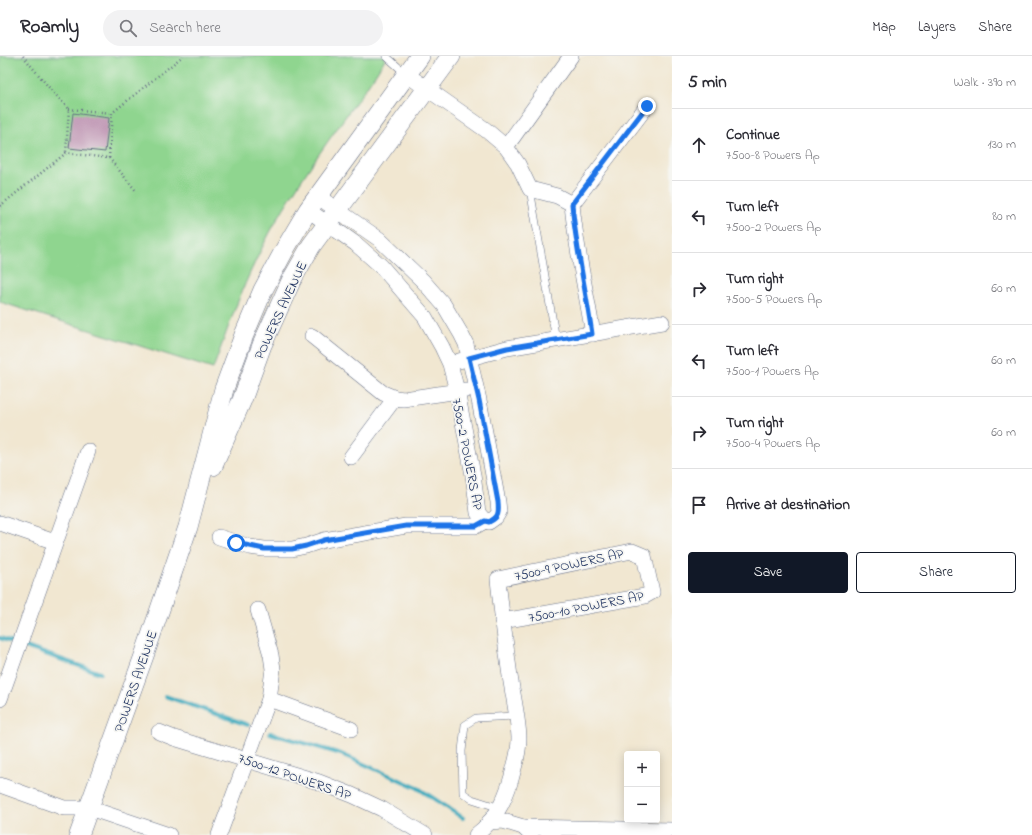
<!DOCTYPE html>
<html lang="en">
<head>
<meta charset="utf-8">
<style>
	body { margin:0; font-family:"Indie Flower",sans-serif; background:#f2f2f3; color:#2b2b33 }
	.controls { position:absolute; right:12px; bottom:12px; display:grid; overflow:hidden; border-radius:4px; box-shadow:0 2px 10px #0003 }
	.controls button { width:36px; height:36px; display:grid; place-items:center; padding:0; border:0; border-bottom:1px solid #e1e1e2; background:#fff; color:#2b2b33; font:20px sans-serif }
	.stop { position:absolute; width:12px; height:12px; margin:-9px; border:3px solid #1a73e8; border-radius:50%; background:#fff }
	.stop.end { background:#1a73e8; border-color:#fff; box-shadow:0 1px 4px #0008 }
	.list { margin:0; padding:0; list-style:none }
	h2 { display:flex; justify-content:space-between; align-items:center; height:52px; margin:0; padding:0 16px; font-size:17px }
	h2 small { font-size:13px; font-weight:400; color:#7c7c81 }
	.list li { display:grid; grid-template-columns:26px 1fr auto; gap:12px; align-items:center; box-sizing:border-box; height:72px; padding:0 16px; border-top:1px solid #e1e1e2 }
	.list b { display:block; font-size:15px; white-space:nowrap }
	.list p { margin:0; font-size:13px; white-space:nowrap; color:#7c7c81 }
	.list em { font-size:13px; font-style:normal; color:#7c7c81 }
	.actions { display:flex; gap:8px; padding:12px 16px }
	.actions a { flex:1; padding:9px 0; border:1px solid #111827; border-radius:4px; text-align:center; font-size:14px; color:#111827 }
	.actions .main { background:#111827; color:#fff }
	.icon { flex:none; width:22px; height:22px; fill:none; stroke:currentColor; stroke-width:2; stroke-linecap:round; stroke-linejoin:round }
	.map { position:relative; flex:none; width:672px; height:779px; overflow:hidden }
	header { display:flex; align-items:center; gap:24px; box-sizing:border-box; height:56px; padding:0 20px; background:#fff; border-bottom:1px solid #e1e1e2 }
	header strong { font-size:19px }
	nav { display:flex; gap:22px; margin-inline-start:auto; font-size:14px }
	.search { width:280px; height:36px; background:#f2f2f3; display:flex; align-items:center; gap:10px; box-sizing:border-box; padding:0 14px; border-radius:22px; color:#7c7c81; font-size:15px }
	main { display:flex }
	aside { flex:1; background:#fff }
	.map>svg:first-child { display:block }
	.green { fill:#8fd58f; stroke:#558276 }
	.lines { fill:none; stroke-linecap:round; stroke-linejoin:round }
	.stream { stroke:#3eaabd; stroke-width:4 }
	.building { fill:#c29bb7 }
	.service-casing { stroke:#666f86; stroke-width:8 }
	.minor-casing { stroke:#666f86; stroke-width:16 }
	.tertiary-casing { stroke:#666f86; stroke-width:20 }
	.path { stroke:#666f86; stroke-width:2.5; stroke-dasharray:1 3; stroke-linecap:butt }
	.service { stroke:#fff; stroke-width:7 }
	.minor { stroke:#fff; stroke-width:15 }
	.tertiary { stroke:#fff; stroke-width:19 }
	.route { stroke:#1a73e8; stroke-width:5 }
	.labels { text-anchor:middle; stroke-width:3.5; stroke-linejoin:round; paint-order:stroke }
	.street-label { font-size:14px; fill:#1b2f5e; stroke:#f6f6f2 }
</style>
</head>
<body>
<header>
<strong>Roamly</strong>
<div class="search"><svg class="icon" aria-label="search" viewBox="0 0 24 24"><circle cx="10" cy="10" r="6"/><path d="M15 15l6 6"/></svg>Search here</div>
<nav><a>Map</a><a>Layers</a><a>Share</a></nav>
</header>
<main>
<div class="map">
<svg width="672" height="779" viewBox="0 0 672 779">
	<rect width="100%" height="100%" fill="#f6f6f2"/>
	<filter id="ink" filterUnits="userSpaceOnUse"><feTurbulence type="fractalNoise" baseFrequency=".025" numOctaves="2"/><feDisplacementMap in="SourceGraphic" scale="8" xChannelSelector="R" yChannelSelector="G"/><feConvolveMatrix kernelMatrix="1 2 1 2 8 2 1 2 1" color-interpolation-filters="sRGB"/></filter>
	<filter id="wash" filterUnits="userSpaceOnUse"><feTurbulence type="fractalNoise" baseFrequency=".012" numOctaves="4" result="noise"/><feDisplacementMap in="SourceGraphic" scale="16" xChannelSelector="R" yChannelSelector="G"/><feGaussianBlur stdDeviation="0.9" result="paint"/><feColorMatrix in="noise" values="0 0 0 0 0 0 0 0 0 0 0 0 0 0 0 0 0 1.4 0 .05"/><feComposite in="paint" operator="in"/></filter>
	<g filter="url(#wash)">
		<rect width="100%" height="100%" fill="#f1e7d1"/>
		<path class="green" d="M0 0H387L375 19C334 78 289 135 258 200 240 236 227 275 213 313L0 246Z"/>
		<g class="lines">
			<g class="stream">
				<polyline points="0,582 100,617"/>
				<polyline points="165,640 248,669"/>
				<polyline points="270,677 341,698 418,732 463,762"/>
			</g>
		</g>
		<g id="blocks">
			<polygon class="building" points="73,57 109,62 105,96 69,92"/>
		</g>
	</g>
	<g filter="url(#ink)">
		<use href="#blocks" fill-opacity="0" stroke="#666f86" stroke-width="1"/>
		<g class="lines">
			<defs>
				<g id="service">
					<polyline points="386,0 406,18"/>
					<polyline points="530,133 556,284"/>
					<polyline points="500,752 472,743 463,737 462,695 465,669 476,662 517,660"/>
				</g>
				<g id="minor">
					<path d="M406 18 486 74 506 91 518 108 530 133 557 140 572 148C576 192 586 235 593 278"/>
					<polyline points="506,91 571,0"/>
					<polyline points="572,148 647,50"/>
					<polyline points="308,154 356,188 381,210 425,261 442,291 450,308 457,335 473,419 478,457 485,465 489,466 496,461 499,456 498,446 479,344 466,288 461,278 444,249 423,225 379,183 317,140"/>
					<polyline points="312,280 383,337 395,342 404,343 466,334"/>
					<polyline points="459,305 507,292 662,266"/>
					<polyline points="351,401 395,342"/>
					<polyline points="0,467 55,486"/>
					<polyline points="219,481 250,491 264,493 292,493 306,490 324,484 406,470 476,470 485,465"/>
					<polyline points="0,643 88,395"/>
					<polyline points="269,643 351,673"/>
					<polyline points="159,676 174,682 319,726 352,739 382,753 425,779"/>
					<polyline points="0,729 64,752 89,752 169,779"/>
					<polyline points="489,766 503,765 523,771"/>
					<polyline points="219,779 269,643 273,613 271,599 258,554"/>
					<path d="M476 779C498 762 508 738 514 712 517 702 519 692 519 682 518 659 512 636 509 613 505 583 501 553 498 523L632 495 644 500 652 536 645 540 502 565"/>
					<polyline points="531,779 523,771 672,774"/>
				</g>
				<g id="tertiary">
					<polyline points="213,410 242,344 262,289 291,225 311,190 451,0"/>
					<polyline points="79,779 145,597 188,471 224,333 244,279 263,234 285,193 308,154 420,0"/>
				</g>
			</defs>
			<use href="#service" class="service-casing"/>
			<use href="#minor" class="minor-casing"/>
			<use href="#tertiary" class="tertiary-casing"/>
			<g class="path">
				<polyline points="23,0 51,34 69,53 66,96"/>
				<polyline points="69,53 112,57"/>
				<polyline points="109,102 112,57 183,0"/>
				<polyline points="0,150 66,97 109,102 137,136"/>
			</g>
			<use href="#service" class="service"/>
			<use href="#minor" class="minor"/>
			<use href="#tertiary" class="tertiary"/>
		</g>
	</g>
	<g class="lines" filter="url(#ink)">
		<path class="route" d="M236 487 264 493H292L306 490 324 484 406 470H476L485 465 489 466C499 461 499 457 498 446L479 344 469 302 507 292 592 278C586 235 576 192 572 148L647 50"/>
	</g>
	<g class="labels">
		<g class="street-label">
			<text transform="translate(280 254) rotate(-65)" y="5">POWERS AVENUE</text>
			<text transform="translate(468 398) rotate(79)" y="5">7500-2 POWERS AP</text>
			<text transform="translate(569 508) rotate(-12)" y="5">7500-9 POWERS AP</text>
			<text transform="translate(586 550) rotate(-11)" y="5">7500-10 POWERS AP</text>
			<text transform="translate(135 625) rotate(-71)" y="5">POWERS AVENUE</text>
			<text transform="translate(295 720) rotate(19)" y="5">7500-12 POWERS AP</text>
		</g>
	</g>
</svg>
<div class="controls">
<button>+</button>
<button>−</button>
</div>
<div class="stop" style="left:236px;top:487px"></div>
<div class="stop end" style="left:647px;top:50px"></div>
</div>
<aside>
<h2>5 min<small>Walk · 390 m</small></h2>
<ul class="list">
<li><svg class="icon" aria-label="ahead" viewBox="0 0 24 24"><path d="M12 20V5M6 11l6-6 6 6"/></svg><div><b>Continue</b><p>7500-8 Powers Ap</p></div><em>130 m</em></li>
<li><svg class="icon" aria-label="left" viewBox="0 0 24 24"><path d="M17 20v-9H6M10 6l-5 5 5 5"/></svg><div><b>Turn left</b><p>7500-2 Powers Ap</p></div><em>80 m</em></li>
<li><svg class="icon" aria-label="right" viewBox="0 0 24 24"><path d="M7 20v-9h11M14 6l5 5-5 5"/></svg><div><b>Turn right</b><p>7500-5 Powers Ap</p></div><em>60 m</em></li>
<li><svg class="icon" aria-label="left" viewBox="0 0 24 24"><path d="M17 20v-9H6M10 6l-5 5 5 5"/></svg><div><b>Turn left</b><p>7500-1 Powers Ap</p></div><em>60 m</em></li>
<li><svg class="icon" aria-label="right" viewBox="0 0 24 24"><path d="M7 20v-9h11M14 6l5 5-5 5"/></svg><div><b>Turn right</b><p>7500-4 Powers Ap</p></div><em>60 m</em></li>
<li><svg class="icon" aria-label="arrive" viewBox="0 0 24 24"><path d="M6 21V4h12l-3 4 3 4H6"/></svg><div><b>Arrive at destination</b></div></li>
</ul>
<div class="actions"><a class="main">Save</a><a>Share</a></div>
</aside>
</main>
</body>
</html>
